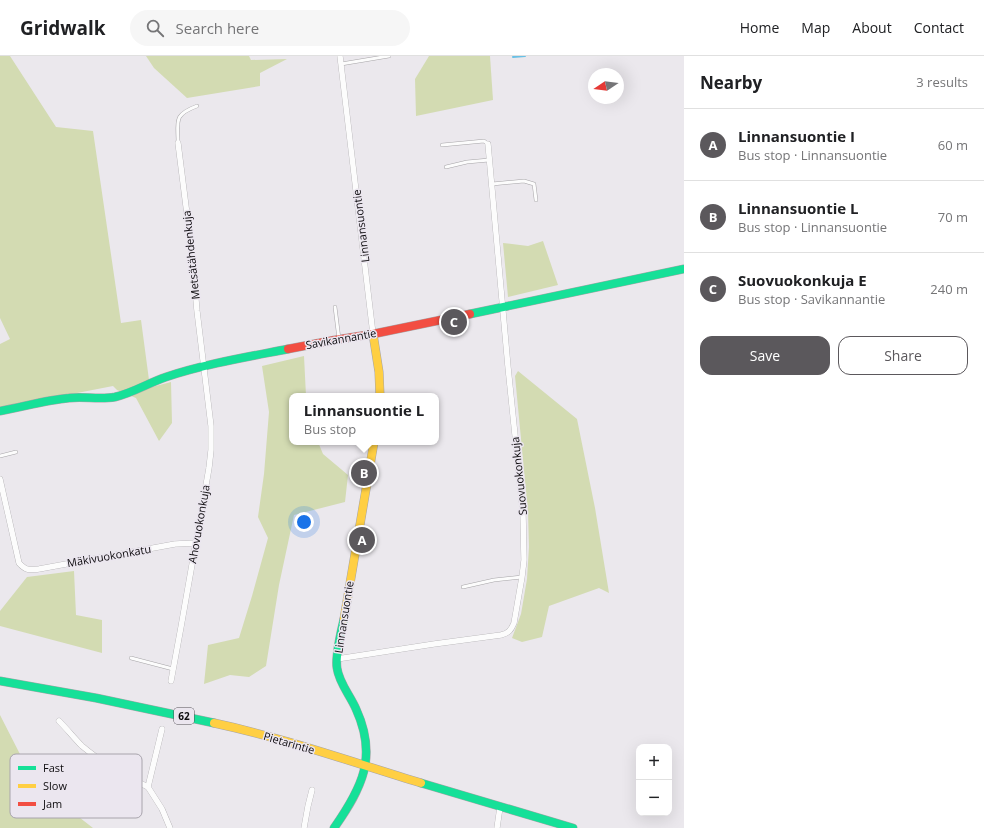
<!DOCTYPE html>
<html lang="en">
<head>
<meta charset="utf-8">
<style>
	body { margin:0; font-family:"Open Sans",sans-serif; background:#f6f6f6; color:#202124 }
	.controls { position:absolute; right:12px; bottom:12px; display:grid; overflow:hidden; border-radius:8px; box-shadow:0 4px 16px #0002 }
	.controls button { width:36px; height:36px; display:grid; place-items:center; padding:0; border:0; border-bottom:1px solid #e0e0e0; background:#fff; color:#202124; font:20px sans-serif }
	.compass { position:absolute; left:588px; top:12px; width:36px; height:36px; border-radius:50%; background:#fff; box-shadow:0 4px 16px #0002; rotate:257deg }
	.you { position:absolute; left:304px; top:466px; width:14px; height:14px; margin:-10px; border:3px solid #fff; border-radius:50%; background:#1a73e8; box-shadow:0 0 0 6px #1a73e833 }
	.badge { display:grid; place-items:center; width:26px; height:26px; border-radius:50%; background:#5b585c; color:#fff; font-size:13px; font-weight:700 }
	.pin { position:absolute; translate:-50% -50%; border:2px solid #fff; box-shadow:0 1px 4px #0006 }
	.popup { position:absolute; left:289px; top:337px; width:150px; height:52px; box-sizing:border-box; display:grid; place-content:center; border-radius:8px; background:#fff; filter:drop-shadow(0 1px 3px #0005); font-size:13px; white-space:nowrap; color:#757577 }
	.popup b { font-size:15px; color:#202124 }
	.popup::after { content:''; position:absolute; left:50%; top:100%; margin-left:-8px; border:8px solid transparent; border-top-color:#fff }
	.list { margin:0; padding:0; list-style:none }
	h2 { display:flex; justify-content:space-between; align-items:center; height:52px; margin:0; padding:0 16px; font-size:17px }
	h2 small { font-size:13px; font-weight:400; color:#757577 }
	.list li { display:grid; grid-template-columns:26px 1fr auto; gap:12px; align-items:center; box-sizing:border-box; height:72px; padding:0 16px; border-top:1px solid #e0e0e0 }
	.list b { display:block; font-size:15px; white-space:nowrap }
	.list p { margin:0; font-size:13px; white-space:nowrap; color:#757577 }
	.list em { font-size:13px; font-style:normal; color:#757577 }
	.actions { display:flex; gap:8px; padding:12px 16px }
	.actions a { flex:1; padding:9px 0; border:1px solid #5b585c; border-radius:12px; text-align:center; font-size:14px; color:#5b585c }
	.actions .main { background:#5b585c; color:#fff }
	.icon { flex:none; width:22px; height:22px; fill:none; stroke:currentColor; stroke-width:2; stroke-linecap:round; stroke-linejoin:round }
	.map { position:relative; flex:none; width:684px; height:772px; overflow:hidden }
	header { display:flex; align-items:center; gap:24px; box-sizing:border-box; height:56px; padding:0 20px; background:#fff; border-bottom:1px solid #e0e0e0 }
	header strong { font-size:19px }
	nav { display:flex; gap:22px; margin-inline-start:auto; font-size:14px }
	.search { width:280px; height:36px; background:#f6f6f6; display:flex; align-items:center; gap:10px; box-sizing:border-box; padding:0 14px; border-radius:22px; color:#757577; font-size:15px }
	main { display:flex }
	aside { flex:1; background:#fff }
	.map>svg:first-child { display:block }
	.green { fill:#d3dbb2 }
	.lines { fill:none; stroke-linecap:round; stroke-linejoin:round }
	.stream { stroke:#69c0e5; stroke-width:2 }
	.lane-casing { stroke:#a6a4a7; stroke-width:4 }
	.street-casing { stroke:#a6a4a7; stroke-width:6 }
	.fast-casing { stroke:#a6a4a7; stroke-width:9 }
	.slow-casing { stroke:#a6a4a7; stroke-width:9 }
	.jam-casing { stroke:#a6a4a7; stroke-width:9 }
	.lane { stroke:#fcfcfc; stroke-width:3 }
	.street { stroke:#fcfcfc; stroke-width:5.5 }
	.fast { stroke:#16e098; stroke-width:8 }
	.slow { stroke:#ffcf43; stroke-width:8 }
	.jam { stroke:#f24e42; stroke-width:8 }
	.labels { text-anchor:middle; stroke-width:3; stroke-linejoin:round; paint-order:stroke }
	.shield { fill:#ebe6ef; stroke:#504d52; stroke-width:1 }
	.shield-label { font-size:10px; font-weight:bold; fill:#0d0b0e }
	.street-label { font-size:11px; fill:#0d0b0e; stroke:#ebe6ef }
	.key { fill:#ebe6ef; stroke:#a8a4ac; stroke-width:1 }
	.key-label { font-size:11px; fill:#0d0b0e }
</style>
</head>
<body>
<header>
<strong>Gridwalk</strong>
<div class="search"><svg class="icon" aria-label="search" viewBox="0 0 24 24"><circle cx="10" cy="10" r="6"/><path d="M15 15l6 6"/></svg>Search here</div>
<nav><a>Home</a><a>Map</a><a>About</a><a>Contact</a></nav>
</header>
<main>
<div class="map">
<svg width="684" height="772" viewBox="0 0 684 772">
	<rect width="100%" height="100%" fill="#ebe8ed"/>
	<g class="green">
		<polygon points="0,0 10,0 56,71 93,75 121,267 141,264 149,324 152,331 171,326 172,367 159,385 136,342 117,334 113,330 0,352 0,288 10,283 0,262"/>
		<polygon points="146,0 249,0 251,4 287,3 260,17 260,30 187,42 154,12"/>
		<polygon points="429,0 490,0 493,44 416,60 415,23"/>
		<polygon points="543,185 558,229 508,241 503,187 528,190"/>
		<polygon points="304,300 306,340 292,340 292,386 318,386 323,398 348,419 345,446 294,459 279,529 266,610 249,621 230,619 204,628 208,589 239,582 252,540 268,482 258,461 264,418 269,356 262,310"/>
		<polygon points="518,315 577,363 595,452 609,537 599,532 549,550 542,581 522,586 512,582 521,558 527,523 529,491 528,456 515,320"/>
		<polygon points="74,515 76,559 102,564 102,597 0,570 0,555 27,521"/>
		<polygon points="0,659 25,708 66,751 93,772 0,772"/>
	</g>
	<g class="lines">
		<polyline class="stream" points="513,1 525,0"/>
		<defs>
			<g id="lane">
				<polyline points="341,8 389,0"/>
				<path d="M178 87C178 65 173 59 197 50"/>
				<polyline points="442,89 484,85 488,88"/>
				<polyline points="446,111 467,106 489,104"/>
				<polyline points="492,128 524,125 534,128 536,144"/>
				<polyline points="335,251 339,283"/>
				<polyline points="0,400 16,396"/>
				<polyline points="463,531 494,524 522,521"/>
				<polyline points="131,602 173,613"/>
			</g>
			<g id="street">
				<polyline points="340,0 373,278"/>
				<path d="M0 423 19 507C26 515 30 514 39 513L175 488 196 487"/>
				<path d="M337 603 434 588 501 579C509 577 511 574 514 567L522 521 524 504 523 457 508 311 488 88"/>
				<polyline points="171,625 181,571 209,412 211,394 211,370 197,255 192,198 178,87"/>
				<path d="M59 665C67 673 74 682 82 690 102 707 125 720 148 731"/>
				<polyline points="162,673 148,731 162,753 170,772"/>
				<polyline points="304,772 308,750 312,734"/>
				<polyline points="497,772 500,751"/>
			</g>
			<g id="fast">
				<polyline points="470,258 684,213"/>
				<path d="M0 355C23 351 46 344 69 342 84 340 99 344 115 341 133 337 148 327 166 321 205 308 247 301 288 293"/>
				<polyline points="0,625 96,642 214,667"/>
				<polyline points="421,727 573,772"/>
				<path d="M334 772C362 732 378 701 356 653 350 639 339 627 337 612 335 599 341 576 344 563"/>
			</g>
			<g id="slow">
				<polyline points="373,278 379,316 380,340"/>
				<polyline points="344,563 374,386"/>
				<path d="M214 667C284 682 352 706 421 727"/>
			</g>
			<polyline id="jam" points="288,293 335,284 373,278 470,258"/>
		</defs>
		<use href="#lane" class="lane-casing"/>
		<use href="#street" class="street-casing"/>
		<use href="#fast" class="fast-casing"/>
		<use href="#slow" class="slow-casing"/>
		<use href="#jam" class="jam-casing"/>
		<use href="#lane" class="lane"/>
		<use href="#street" class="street"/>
		<use href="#fast" class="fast"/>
		<use href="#slow" class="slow"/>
		<use href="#jam" class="jam"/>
	</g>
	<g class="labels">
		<rect class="shield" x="174" y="652" width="20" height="16" rx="3"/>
		<g class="shield-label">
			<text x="184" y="664">62</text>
		</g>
		<g class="street-label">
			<text transform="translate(361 170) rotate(-97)" y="4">Linnansuontie</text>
			<text transform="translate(191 199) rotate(-96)" y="4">Metsätähdenkuja</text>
			<text transform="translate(341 283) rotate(-10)" y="4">Savikannantie</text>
			<text transform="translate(519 420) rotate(-96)" y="4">Suovuokonkuja</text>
			<text transform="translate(199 468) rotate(-80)" y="4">Ahovuokonkuja</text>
			<text transform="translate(109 500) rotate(-10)" y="4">Mäkivuokonkatu</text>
			<text transform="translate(344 561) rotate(-81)" y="4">Linnansuontie</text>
			<text transform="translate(289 687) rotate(16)" y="4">Pietarintie</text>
		</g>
	</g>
	<rect x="10" y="698" width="132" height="64" rx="6" class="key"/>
	<rect x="18" y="710" width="18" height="4" fill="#16e098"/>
	<rect x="18" y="728" width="18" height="4" fill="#ffcf43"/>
	<rect x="18" y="746" width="18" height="4" fill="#f24e42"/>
	<g class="key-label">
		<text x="43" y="716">Fast</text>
		<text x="43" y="734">Slow</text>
		<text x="43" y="752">Jam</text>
	</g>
</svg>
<div class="controls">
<button>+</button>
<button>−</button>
</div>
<svg class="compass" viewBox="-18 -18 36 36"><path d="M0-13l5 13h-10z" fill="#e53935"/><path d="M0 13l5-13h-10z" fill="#757577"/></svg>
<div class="you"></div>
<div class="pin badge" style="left:362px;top:484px">A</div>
<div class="pin badge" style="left:364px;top:417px">B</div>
<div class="popup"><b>Linnansuontie L</b>Bus stop</div>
<div class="pin badge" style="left:454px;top:266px">C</div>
</div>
<aside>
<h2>Nearby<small>3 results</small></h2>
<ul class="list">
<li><span class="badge">A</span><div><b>Linnansuontie I</b><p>Bus stop · Linnansuontie</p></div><em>60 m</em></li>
<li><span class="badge">B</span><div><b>Linnansuontie L</b><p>Bus stop · Linnansuontie</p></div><em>70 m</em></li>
<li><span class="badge">C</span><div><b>Suovuokonkuja E</b><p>Bus stop · Savikannantie</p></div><em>240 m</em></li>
</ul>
<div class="actions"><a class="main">Save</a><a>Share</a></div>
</aside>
</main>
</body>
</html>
